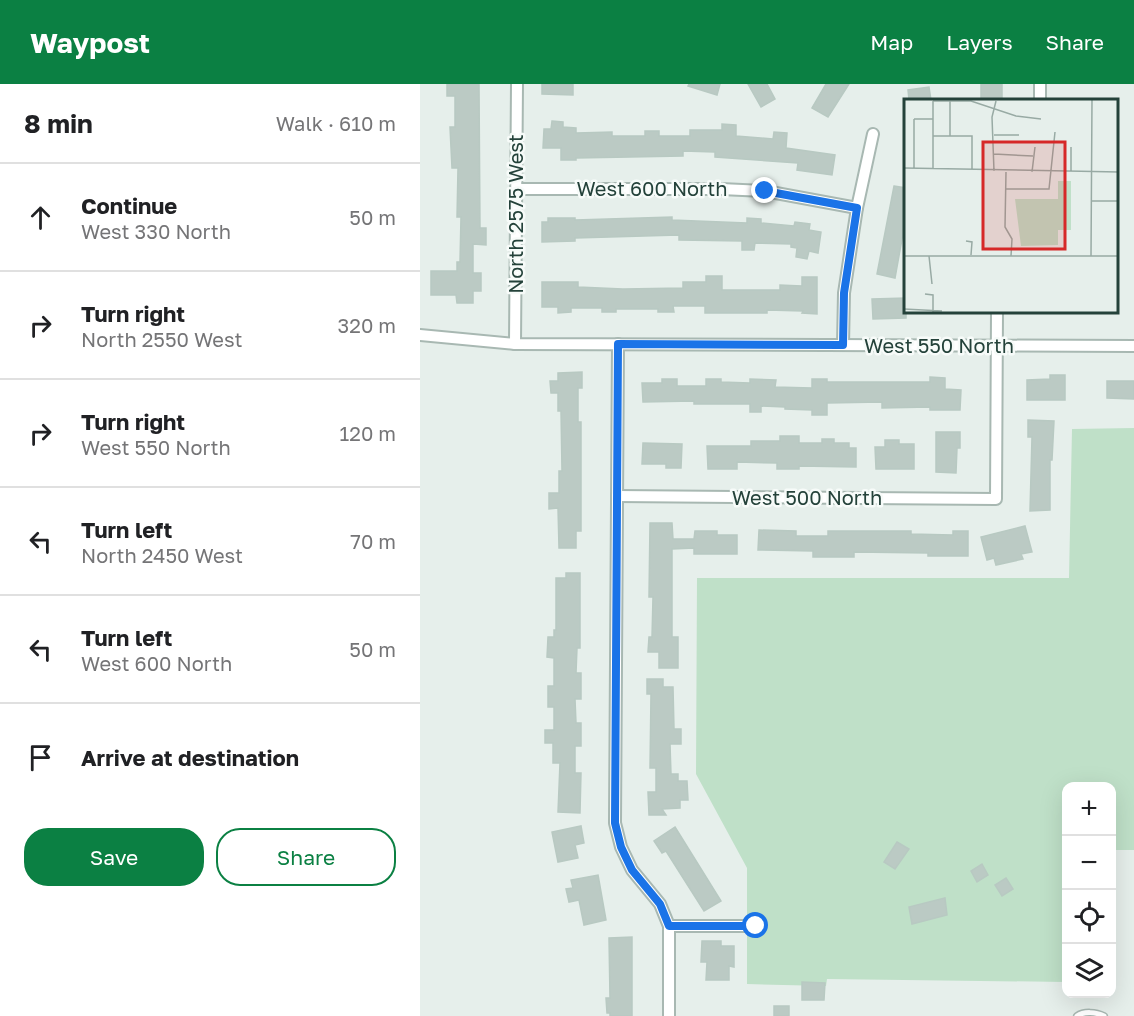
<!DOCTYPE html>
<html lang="en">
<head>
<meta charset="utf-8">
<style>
	body { margin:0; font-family:"Golos Text",sans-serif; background:#f6f6f6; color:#202124 }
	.controls { position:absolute; right:18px; bottom:18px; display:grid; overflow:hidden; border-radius:12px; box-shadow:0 6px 24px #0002 }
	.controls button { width:54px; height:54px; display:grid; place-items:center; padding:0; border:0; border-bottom:2px solid #e0e0e0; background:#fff; color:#202124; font:30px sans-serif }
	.stop { position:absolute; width:18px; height:18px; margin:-14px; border:4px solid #1a73e8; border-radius:50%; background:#fff }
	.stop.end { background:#1a73e8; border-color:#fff; box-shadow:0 2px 6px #0008 }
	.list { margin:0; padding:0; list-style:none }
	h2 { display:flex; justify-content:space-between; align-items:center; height:78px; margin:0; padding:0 24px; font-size:26px }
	h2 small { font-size:20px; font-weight:400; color:#757577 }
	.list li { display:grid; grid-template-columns:39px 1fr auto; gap:18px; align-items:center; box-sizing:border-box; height:108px; padding:0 24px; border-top:2px solid #e0e0e0 }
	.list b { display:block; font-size:22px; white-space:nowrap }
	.list p { margin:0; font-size:20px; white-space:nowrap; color:#757577 }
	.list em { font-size:20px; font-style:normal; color:#757577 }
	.actions { display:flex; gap:12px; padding:18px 24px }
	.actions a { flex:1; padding:14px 0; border:2px solid #0b8043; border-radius:24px; text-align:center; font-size:21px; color:#0b8043 }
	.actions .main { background:#0b8043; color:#fff }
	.icon { flex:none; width:33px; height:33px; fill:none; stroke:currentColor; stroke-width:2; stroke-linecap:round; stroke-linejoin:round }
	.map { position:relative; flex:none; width:714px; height:932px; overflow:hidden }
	header { display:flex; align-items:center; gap:36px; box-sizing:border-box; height:84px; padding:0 30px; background:#0b8043; color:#fff }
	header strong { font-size:28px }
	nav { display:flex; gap:33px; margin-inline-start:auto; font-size:21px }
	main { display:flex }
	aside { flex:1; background:#fff }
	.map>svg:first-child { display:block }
	.green { fill:#bfe0c8 }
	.building { fill:#bbcac4; stroke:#b8c9c2; stroke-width:1.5 }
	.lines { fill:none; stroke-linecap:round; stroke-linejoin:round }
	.lane-casing { stroke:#a8b8b2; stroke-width:8 }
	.street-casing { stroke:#a8b8b2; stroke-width:14 }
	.lane { stroke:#fff; stroke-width:5 }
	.street { stroke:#fff; stroke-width:10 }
	.route { stroke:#1a73e8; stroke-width:8 }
	.labels { text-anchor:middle; stroke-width:5; stroke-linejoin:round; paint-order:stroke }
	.street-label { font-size:20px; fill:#24423a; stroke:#f7fbf9 }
	.inset-road { fill:none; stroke:#98aaa4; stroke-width:1.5 }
	.view { fill:#d62828; fill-opacity:0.15; stroke:#d62828; stroke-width:3 }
	.inset-edge { fill:none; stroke:#24423a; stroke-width:3 }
</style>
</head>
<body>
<header>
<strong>Waypost</strong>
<nav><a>Map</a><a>Layers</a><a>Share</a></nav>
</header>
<main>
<aside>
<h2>8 min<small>Walk · 610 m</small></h2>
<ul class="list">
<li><svg class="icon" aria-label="ahead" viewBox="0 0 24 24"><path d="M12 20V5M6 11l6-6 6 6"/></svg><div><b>Continue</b><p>West 330 North</p></div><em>50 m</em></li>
<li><svg class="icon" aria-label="right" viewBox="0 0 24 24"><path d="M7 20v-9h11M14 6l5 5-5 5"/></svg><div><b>Turn right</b><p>North 2550 West</p></div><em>320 m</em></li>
<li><svg class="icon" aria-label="right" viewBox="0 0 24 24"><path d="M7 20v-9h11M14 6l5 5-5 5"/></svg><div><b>Turn right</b><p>West 550 North</p></div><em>120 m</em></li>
<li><svg class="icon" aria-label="left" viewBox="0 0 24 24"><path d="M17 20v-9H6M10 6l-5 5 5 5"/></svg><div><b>Turn left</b><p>North 2450 West</p></div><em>70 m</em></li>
<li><svg class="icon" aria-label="left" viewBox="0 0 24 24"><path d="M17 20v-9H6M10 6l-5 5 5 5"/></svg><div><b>Turn left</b><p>West 600 North</p></div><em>50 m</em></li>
<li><svg class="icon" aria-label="arrive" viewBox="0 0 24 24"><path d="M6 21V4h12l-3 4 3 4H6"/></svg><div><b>Arrive at destination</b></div></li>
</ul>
<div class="actions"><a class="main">Save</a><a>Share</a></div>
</aside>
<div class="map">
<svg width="714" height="932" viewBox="0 0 714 932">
	<rect width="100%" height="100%" fill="#e6efeb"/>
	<polygon class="green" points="714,344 714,766 692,766 692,702 646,702 646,898 407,895 406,902 327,900 327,784 276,690 277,494 649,494 652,345"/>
	<g class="building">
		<polygon points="27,0 59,0 60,144 66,144 66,161 53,160 53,189 61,189 61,207 53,207 53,219 37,219 36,211 11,211 11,187 37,187 37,178 40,178 41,133 37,133 38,84 32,84 31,64 30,43 35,43 35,12 27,12"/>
		<polygon points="122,0 153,0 153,11 122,10"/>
		<polygon points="269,0 300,0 297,11 268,2"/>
		<polygon points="328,0 347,0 355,15 341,23"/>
		<polygon points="406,0 429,0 408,33 392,24"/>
		<rect x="561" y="0" width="21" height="16"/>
		<polygon points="509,3 511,16 489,16 488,6"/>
		<polygon points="132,37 143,38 143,43 156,44 156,49 192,48 192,52 225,52 225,47 239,47 239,52 270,52 270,46 302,46 302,40 316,41 316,52 353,55 354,48 367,49 366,64 415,71 412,91 377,86 378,79 295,73 295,68 263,67 263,72 156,74 156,76 141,76 141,64 123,64 124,45 131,45"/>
		<polygon points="474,102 486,104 486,144 484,144 475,194 457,190"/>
		<polygon points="252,133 252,136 327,139 327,134 341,135 341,139 374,142 375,138 390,140 389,146 401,148 398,169 389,167 387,175 376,173 377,164 371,163 371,160 335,159 334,166 322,166 322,157 259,156 259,151 155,154 155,157 122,158 122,138 128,138 128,134 155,134 155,136"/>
		<polygon points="286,192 302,192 302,206 360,206 360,201 382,202 382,193 397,193 397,230 382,229 383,227 347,226 347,229 285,229 285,222 253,222 254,228 238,228 238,225 196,225 196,228 182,228 182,224 151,224 151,228 138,229 138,223 122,223 122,198 158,198 158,203 203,205 263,204 263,198 286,198"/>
		<polygon points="486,214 486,234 453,235 452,215"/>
		<polygon points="162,288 162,304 158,304 158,338 161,338 161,447 156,447 156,464 139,464 138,424 129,425 129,409 139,409 139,387 142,387 141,327 138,327 138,309 131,309 130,297 138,297 138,289"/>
		<polygon points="630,291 645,291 645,316 607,316 607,296 630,295"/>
		<polygon points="510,293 525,294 525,305 541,306 540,326 510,326 510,323 462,324 462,318 407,319 407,331 392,331 392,326 365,325 365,323 341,322 341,328 330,328 330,320 274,320 274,317 223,318 222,299 242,299 242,295 257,295 257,302 286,302 286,295 301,295 301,298 330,299 330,295 356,296 355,303 392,304 392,295 407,295 407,298 510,298"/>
		<polygon points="687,297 714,297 714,315 687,314"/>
		<polygon points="608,336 634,337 632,376 630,376 630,426 610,427 612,353 608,353"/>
		<polygon points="516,348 540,348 540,364 537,364 536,389 516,388"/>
		<polygon points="360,352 379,352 379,359 402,359 402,355 414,355 414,359 429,359 429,364 436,364 436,383 379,382 379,385 357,385 357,379 317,378 317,385 288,385 287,362 331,362 331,357 360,357"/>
		<polygon points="465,356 479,356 479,360 494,360 494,385 456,385 455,363 465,363"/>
		<polygon points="223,359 262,360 261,384 246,384 246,380 222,380"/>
		<polygon points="230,439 252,439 253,455 274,455 275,447 297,447 297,451 317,451 317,470 274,470 274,464 252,465 252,553 258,553 258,584 239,584 239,568 228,568 229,553 232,553 233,513 229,513"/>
		<polygon points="605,442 612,468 601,470 603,475 576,481 574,474 567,476 561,453"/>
		<polygon points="339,446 376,447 376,452 408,452 408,447 491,447 491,450 533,451 533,447 548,447 548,472 508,472 508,469 434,468 434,473 393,473 393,467 338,466"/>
		<polygon points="146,489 160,489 160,564 157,564 156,589 161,589 161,615 155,615 156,639 161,639 161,662 155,662 155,689 161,689 160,729 138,728 140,679 133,679 133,659 125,659 125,646 134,646 134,623 128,623 128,602 134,602 134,574 127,573 128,553 134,553 134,546 136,546 136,494 146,494"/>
		<polygon points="227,595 243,595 243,603 253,603 254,645 261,645 261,660 250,660 251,690 258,690 258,697 267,697 268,716 260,716 260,724 242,725 246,731 229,731 228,708 236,708 236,684 230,684 231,610 227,610"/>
		<polygon points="161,742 164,759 155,761 158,774 138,778 132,748"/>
		<polygon points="255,743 301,817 284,827 246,767 242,769 234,757"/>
		<polygon points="477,758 489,765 475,785 464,778"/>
		<polygon points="562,780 568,791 557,798 551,787"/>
		<polygon points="178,791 186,836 164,841 159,816 149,818 146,805 153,804 151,796"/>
		<polygon points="586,794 593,805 582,812 575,801"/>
		<polygon points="525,814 527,831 492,840 489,823"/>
		<polygon points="212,853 212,932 190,932 190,929 187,929 186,914 190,914 189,854"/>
		<polygon points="282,857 301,857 301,862 314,862 314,883 309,882 309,896 286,896 287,878 281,878"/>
		<polygon points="382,898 405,899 404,916 382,916"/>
		<rect x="354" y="922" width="15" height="10"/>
	</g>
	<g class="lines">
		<defs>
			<path id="lane" d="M657 932C664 927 676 928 684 932"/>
			<g id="street">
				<polyline points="620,16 620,0"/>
				<polyline points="97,105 301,105 345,107 437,124"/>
				<polyline points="0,251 95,260 714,262"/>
				<polyline points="95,260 97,0"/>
				<polyline points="198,260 195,739 201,763 212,786 240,820 249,842 249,932"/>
				<polyline points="423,261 424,209 437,124 453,50"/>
				<polyline points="197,412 576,415 577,228"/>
				<polyline points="249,842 336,842"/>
			</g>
		</defs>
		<use href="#lane" class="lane-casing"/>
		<use href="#street" class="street-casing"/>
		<use href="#lane" class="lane"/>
		<use href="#street" class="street"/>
	</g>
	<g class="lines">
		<polyline class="route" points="336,842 249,842 240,820 212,786 201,763 195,739 198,260 423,261 424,209 437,124 345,107"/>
	</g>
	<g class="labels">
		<g class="street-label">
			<text x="232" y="112">West 600 North</text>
			<text transform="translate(96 130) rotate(-90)" y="7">North 2575 West</text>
			<text x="519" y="269">West 550 North</text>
			<text x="387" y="421">West 500 North</text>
		</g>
	</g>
	<g transform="translate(484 15)">
		<rect width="214" height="214" fill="#e6efeb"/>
		<path d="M154 82H167V131H154V146L117 147 111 100H154Z" fill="#bfe0c8"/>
		<path class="inset-road" d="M29 2H67L112 17 137 20M46 2V37M10 20V69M10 20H29M90 36H115M29 37H68V70M167 48V73M90 55 129 57M0 69 215 73M29 69V2M90 72 88 18 92 2M102 73 101 128 108 140 107 157M128 73 131 48M102 90H145L151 33M187 102H215M62 142 68 143 67 156M0 157H215M25 157 28 185M187 157 188 0M21 195 29 196V214M0 210 38 212"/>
		<path class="view" d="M79 43H161V150H79Z"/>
		<rect width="214" height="214" class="inset-edge"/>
	</g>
</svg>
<div class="controls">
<button>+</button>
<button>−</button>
<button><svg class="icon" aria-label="locate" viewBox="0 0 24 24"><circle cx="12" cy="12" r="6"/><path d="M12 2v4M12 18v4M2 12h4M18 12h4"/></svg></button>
<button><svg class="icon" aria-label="layers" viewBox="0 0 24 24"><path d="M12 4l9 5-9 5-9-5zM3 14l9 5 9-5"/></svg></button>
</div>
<div class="stop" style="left:336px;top:842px"></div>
<div class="stop end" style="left:345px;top:107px"></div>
</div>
</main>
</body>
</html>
